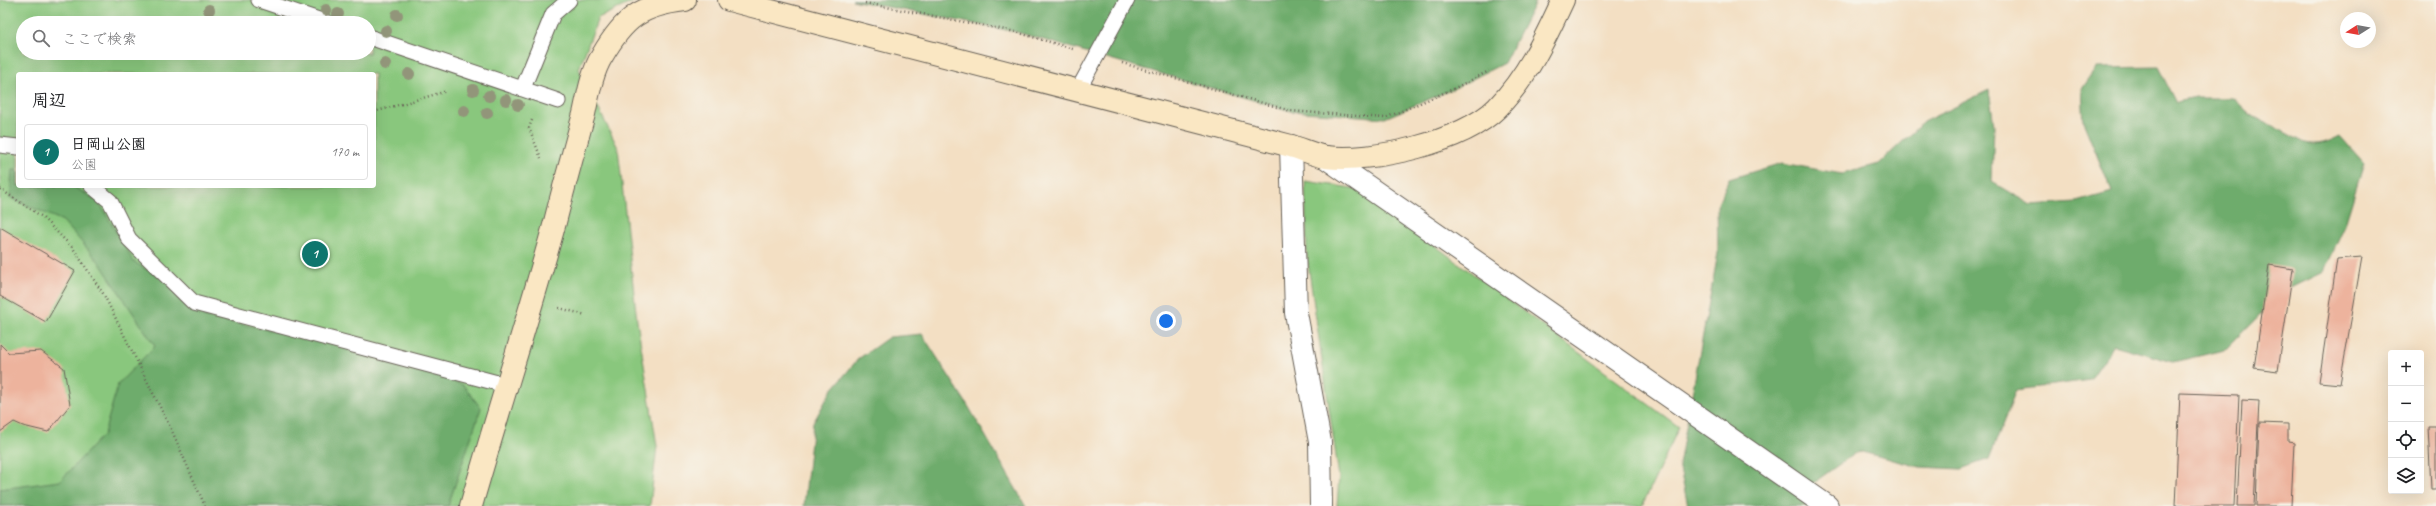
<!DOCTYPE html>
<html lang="ja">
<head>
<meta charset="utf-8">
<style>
	body { margin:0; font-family:Caveat,"Klee One",sans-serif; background:#f2f2f2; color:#202124 }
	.controls { position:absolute; right:12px; bottom:12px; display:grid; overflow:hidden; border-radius:4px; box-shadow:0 4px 16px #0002 }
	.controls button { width:36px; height:36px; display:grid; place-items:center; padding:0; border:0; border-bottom:1px solid #e0e0e0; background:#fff; color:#202124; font:20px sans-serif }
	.compass { position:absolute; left:2340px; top:12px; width:36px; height:36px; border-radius:50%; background:#fff; box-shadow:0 4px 16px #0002; rotate:259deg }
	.you { position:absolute; left:1166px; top:321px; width:14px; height:14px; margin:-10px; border:3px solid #fff; border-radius:50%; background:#1a73e8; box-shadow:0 0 0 6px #1a73e833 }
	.badge { display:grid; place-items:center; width:26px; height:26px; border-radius:50%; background:#0f766e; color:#fff; font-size:13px; font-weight:700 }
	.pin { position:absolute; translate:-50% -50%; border:2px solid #fff; box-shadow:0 1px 4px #0006 }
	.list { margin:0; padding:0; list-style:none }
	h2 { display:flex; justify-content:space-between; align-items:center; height:52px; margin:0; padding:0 16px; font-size:17px }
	h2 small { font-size:13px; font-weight:400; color:#757577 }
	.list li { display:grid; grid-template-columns:26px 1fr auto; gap:12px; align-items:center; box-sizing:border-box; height:56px; margin:0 8px 8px; padding:0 8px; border:1px solid #e0e0e0; border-radius:4px }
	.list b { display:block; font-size:15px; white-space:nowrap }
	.list p { margin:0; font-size:13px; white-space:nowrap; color:#757577 }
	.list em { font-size:13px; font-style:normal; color:#757577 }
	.icon { flex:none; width:22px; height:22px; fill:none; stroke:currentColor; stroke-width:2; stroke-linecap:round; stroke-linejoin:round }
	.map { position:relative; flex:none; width:2436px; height:506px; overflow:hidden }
	.search { position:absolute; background:#fff; box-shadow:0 4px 16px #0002; left:16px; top:16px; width:360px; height:44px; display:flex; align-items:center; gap:10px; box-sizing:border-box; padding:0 14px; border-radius:22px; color:#757577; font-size:15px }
	.panel { position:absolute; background:#fff; box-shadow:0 4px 16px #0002; left:16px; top:72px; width:360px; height:116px; border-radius:4px }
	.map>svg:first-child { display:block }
	.green { fill:#89c77d; stroke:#52724c; fill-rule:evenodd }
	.forest { fill:#6eac6c; stroke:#456444 }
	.building { fill:#edb39d }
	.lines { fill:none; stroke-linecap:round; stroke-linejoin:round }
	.lane-casing { stroke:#676056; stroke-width:17 }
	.street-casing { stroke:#676056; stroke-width:24 }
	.secondary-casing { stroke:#676056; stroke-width:24 }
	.path { stroke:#676056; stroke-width:2.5; stroke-dasharray:1 3; stroke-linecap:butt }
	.lane { stroke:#fff; stroke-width:15 }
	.street { stroke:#fff; stroke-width:22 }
	.secondary { stroke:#fae7c3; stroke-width:22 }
	.tree { fill:#92957a }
</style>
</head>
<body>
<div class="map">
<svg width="2436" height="506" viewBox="0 0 2436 506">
	<rect width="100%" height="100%" fill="#f7f3e8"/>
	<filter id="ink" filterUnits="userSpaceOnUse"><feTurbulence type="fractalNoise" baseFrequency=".025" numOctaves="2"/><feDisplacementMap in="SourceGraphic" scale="8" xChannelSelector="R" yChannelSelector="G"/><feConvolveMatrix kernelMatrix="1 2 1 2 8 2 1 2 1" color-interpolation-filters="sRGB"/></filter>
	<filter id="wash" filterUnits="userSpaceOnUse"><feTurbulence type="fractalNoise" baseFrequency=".012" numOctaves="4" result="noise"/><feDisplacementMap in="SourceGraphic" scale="16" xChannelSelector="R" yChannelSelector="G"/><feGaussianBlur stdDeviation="0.9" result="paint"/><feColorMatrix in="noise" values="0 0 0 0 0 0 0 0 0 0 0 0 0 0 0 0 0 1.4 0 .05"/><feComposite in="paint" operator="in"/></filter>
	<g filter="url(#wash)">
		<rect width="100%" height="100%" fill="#f3dfc3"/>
		<g class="green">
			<path d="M0 0H637L598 18 579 69 618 148 637 321 657 446 650 506H0ZM23 23H369V53H23ZM18 74H374V186H18Z"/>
			<polygon points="1305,181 1359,189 1679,427 1642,506 1337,506 1339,477 1307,257"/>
		</g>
		<g class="forest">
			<polygon points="852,0 1536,0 1504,63 1453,89 1385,118 1291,111 1016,32"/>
			<path d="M2158 67 2176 102 2196 98H2233L2250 114 2305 143C2319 146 2328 142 2340 136L2364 163 2344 228 2324 272 2281 293 2225 350 2173 362 2114 345 2090 380 2016 390 1989 459 1961 469 1920 467 1858 451 1813 483 1811 506H1688L1679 465 1718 253 1717 206 1729 179 1782 163 1842 174 1879 164 1923 122 1989 90 1994 125 1992 182 2031 205 2076 202 2112 192 2084 124 2082 89 2096 68Z"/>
			<polygon points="12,170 18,170 18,186 72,186 98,201 134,262 163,279 204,317 381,352 463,385 481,408 448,506 0,506 0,489 60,481 104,434 118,384 155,346 99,262 63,221 10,198"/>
			<polygon points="922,334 967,404 1026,506 804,506 813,423 831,391 858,359 889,337"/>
		</g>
		<g id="blocks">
			<g class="building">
				<polygon points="0,227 75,271 46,322 0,296"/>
				<polygon points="2362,257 2340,384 2319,382 2337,259"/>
				<polygon points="2269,265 2293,269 2278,371 2254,368"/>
				<polygon points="0,344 9,353 41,351 64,368 70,405 48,432 23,426 14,422 0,432"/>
				<polygon points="2180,393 2239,395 2234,506 2175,506"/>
				<polygon points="2242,400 2259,401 2254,506 2237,506"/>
				<polygon points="2259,423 2288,424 2288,442 2294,443 2291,506 2256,506"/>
				<polygon points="2428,426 2436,426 2436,489 2431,489"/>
			</g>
		</g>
	</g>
	<g filter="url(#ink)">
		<use href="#blocks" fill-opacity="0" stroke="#676056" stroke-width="1"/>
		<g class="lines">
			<defs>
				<g id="lane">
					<polyline points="259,0 328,23"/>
					<polyline points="369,37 558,101"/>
					<polyline points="523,88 553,14 569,0"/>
					<polyline points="1078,90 1127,0"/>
					<polyline points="0,145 18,147"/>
					<polyline points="92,186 110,201 129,239 194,303 505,385"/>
				</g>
				<g id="street">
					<polyline points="1291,146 1296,313 1320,442 1321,506"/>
					<polyline points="1325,157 1827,506"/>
				</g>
				<g id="secondary">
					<path d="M729 0 1291 146C1302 149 1314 155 1326 157 1372 163 1463 142 1497 108 1527 77 1545 39 1563 0"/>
					<path d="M471 506C498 411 529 317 555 222 564 186 574 150 584 114 588 96 592 72 602 56 624 18 641 5 685 0"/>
				</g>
			</defs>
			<use href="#lane" class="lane-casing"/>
			<use href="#street" class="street-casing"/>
			<use href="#secondary" class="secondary-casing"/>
			<g class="path">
				<polyline points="865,3 1016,32 1073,49"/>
				<polyline points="1122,63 1291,111 1385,118 1453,89 1489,71"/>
				<polyline points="374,112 447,91"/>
				<polyline points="532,120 529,128 541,158"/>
				<polyline points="0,189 41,216 73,248 104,295 172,431 205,506"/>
				<polyline points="559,308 586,315"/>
			</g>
			<use href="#lane" class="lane"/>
			<use href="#street" class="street"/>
			<use href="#secondary" class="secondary"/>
		</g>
		<g class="tree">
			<circle cx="209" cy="10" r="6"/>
			<circle cx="326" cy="10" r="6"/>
			<circle cx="338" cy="14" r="6"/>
			<circle cx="397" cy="15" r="6"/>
			<circle cx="386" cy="31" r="6"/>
			<circle cx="385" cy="64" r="6"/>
			<circle cx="409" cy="74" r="6"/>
			<circle cx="473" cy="90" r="6"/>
			<circle cx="489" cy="96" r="6"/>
			<circle cx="506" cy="100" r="6"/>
			<circle cx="518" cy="105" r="6"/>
			<circle cx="464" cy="111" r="6"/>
			<circle cx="487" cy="113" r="6"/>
		</g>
	</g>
</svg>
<div class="controls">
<button>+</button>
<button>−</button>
<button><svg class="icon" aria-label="locate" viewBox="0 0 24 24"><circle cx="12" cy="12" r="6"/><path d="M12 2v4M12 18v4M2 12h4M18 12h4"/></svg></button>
<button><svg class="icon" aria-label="layers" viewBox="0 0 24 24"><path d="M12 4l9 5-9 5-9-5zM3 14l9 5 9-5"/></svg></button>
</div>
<svg class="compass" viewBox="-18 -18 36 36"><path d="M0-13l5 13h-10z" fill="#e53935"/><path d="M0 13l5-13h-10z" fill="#757577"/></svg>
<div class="you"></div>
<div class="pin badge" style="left:315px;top:254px">1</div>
<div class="search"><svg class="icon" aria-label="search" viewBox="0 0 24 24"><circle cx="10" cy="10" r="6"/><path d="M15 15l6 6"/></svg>ここで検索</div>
<section class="panel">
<h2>周辺<small></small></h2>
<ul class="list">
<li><span class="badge">1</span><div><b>日岡山公園</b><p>公園</p></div><em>170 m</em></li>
</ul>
</section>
</div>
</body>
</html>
